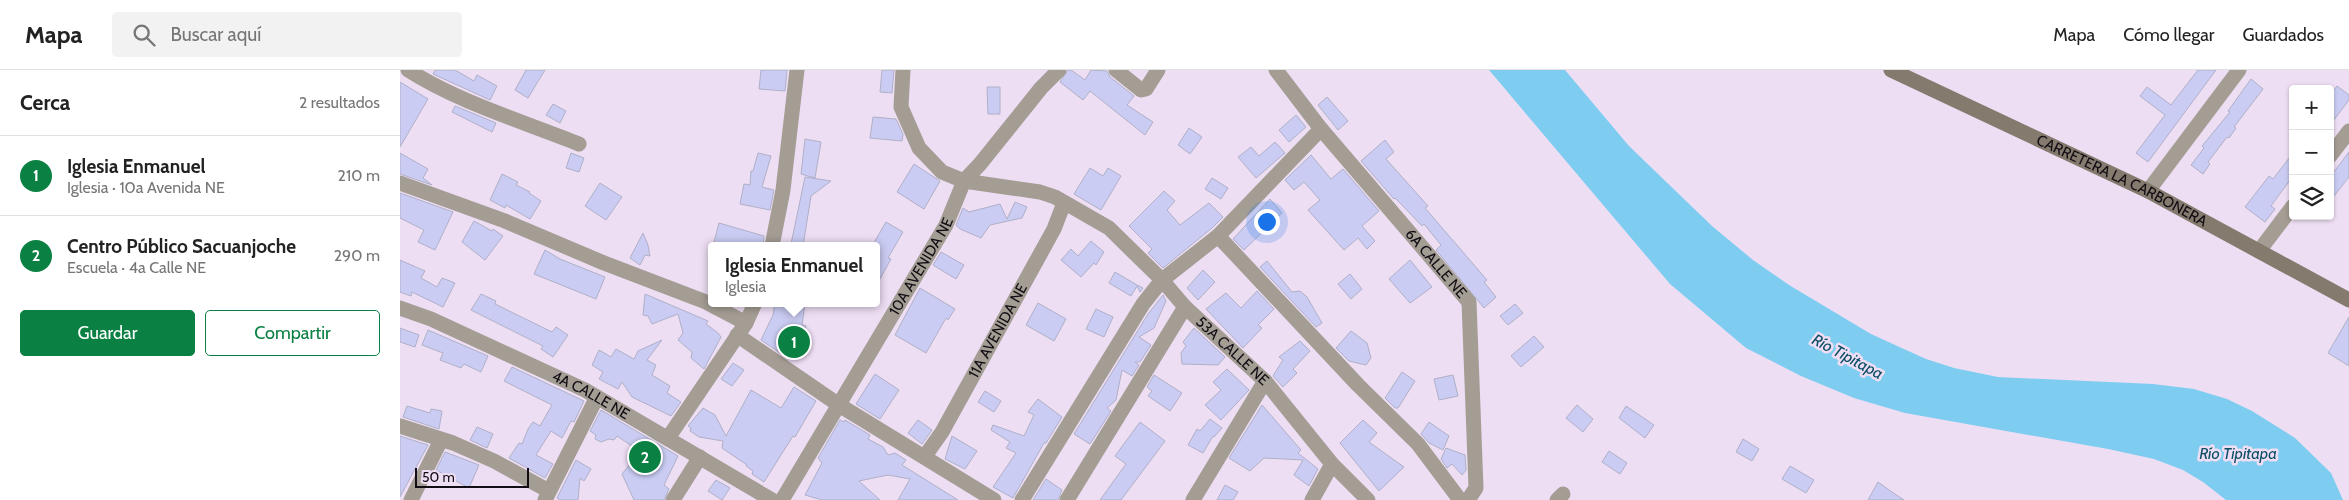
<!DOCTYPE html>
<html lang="es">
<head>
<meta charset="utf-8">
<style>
	body { margin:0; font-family:Cabin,sans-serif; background:#f2f2f2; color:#222 }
	.controls { position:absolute; right:15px; top:15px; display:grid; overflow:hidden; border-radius:5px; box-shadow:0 1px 4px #0004 }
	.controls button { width:45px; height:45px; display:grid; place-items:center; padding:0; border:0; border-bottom:1px solid #e0e0e0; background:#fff; color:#222; font:25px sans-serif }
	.scale { position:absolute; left:15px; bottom:12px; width:114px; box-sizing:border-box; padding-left:5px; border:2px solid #120d15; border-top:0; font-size:14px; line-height:18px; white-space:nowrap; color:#120d15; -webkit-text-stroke:4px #eedef4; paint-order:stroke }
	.you { position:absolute; left:866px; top:151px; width:18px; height:18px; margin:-12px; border:4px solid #fff; border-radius:50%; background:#1a73e8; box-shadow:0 0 0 8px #1a73e833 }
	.badge { display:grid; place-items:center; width:32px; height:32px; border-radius:50%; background:#0b8043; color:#fff; font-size:16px; font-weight:700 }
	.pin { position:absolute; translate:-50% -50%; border:2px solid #fff; box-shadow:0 1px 5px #0006 }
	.popup { position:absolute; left:308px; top:172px; width:172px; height:65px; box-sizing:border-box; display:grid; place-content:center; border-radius:5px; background:#fff; filter:drop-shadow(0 1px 4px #0005); font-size:16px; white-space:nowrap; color:#767676 }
	.popup b { font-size:19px; color:#222 }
	.popup::after { content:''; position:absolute; left:50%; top:100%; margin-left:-10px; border:10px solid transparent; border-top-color:#fff }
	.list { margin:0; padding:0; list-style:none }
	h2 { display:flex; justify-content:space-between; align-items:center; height:65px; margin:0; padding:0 20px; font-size:21px }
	h2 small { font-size:16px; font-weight:400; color:#767676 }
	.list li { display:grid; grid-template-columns:32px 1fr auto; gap:15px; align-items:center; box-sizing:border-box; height:80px; padding:0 20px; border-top:1px solid #e0e0e0 }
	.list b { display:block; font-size:19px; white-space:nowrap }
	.list p { margin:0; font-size:16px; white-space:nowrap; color:#767676 }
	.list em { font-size:16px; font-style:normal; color:#767676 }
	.actions { display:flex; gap:10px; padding:15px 20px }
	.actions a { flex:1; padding:11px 0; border:1px solid #0b8043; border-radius:5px; text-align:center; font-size:18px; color:#0b8043 }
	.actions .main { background:#0b8043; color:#fff }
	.icon { flex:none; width:28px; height:28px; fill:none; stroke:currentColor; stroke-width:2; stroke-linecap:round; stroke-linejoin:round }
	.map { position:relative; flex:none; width:1949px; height:430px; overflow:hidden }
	header { display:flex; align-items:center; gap:30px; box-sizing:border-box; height:70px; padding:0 25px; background:#fff; border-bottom:1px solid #e0e0e0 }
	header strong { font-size:24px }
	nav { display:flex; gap:28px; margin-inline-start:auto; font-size:18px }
	.search { width:350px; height:45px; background:#f2f2f2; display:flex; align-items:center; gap:12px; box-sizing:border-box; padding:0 18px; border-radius:5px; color:#767676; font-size:19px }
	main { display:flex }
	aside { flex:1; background:#fff }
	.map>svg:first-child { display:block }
	.water { fill:#7ecdf0 }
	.building { fill:#caccf3; stroke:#afb0c7 }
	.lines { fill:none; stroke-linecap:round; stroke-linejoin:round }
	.street { stroke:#a49d94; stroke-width:15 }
	.secondary { stroke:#847b6e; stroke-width:15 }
	.labels { text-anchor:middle; stroke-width:5; stroke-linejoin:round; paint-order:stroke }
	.street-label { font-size:15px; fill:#120d15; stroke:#eedef4 }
	.water-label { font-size:16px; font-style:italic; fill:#0a4d65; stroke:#eedef4 }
</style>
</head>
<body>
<header>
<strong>Mapa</strong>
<div class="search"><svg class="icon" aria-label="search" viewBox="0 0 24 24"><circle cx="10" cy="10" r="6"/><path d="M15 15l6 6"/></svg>Buscar aquí</div>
<nav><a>Mapa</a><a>Cómo llegar</a><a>Guardados</a></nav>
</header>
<main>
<aside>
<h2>Cerca<small>2 resultados</small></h2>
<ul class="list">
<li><span class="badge">1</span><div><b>Iglesia Enmanuel</b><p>Iglesia · 10a Avenida NE</p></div><em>210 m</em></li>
<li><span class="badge">2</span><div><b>Centro Público Sacuanjoche</b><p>Escuela · 4a Calle NE</p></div><em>290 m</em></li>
</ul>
<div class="actions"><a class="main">Guardar</a><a>Compartir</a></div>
</aside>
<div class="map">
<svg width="1949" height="430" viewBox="0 0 1949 430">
	<rect width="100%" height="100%" fill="#eedef4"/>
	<polygon class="water" points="1089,0 1165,0 1229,76 1312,156 1353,190 1389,215 1471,264 1526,289 1554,298 1598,307 1753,314 1794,319 1827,329 1852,341 1895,368 1931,403 1943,430 1826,430 1803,412 1783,400 1754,389 1708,379 1505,343 1454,328 1401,306 1346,278 1270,214"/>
	<g class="building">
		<polygon points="35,0 55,0 74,11 77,5 97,16 90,30 33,4"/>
		<polygon points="126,0 145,0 128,28 115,20"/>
		<polygon points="361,0 387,0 385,21 359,19"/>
		<polygon points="482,0 494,0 492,23 480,22"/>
		<polygon points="668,0 671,0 685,10 691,0 707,1 710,7 734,26 727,35 753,52 745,65 690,21 683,30 660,12"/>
		<polygon points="1798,0 1816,0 1748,92 1736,83 1765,45 1740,26 1747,17 1771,35"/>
		<polygon points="1851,9 1863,19 1834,57 1836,58 1829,68 1827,67 1808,92 1810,94 1803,104 1791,95 1804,78 1802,76 1830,42 1828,41"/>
		<polygon points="0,12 28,29 0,77"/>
		<polygon points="1937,16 1949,25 1949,30 1930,55 1930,25"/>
		<polygon points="587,17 600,17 600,44 588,44"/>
		<polygon points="927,27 948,51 938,60 918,35"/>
		<polygon points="153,34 166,41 160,53 146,45"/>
		<polygon points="55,36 96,53 92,62 52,42"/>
		<polygon points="896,45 906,57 889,72 879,60"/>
		<polygon points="473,47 496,49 503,64 502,71 470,68"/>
		<polygon points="789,58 802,67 790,84 778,75"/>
		<polygon points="405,69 421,72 415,108 401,104"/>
		<polygon points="985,70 994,82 986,89 1028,136 1025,138 1087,210 1084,212 1096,227 1084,238 1036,180 1041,175 1024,154 1022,156 1002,135 995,128 994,129 961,91"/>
		<polygon points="875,72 885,83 856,108 838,87 851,77 859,86"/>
		<polygon points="1949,82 1949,107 1930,131 1930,107"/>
		<polygon points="0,83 28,99 23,108 32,115 0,104"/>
		<polygon points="171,83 184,88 179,102 166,98"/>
		<polygon points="358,83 371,86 362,117 374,120 370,140 340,134 344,114 350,115 351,101 353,101"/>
		<polygon points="1893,83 1893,106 1871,136 1875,139 1865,152 1845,137 1869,106 1873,109"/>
		<polygon points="911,85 931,109 943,99 979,141 962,156 975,171 967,179 958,168 944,180 908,140 920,130 904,112 894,120 885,110"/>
		<polygon points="514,94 540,111 524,139 497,122"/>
		<polygon points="690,98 703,106 708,98 721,106 701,140 674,124"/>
		<polygon points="102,104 118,112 116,115 130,122 129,123 141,131 130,149 106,135 105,138 90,130"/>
		<polygon points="405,107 431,111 411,126 403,176 391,174"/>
		<polygon points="812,108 828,118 821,129 805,119"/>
		<polygon points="200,113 222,127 206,150 185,136"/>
		<polygon points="764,121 775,131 767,140 780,155 809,133 823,147 812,158 763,198 748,183 752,179 729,156"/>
		<polygon points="0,123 53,142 35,180 18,172 24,160 0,148"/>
		<polygon points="870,129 882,143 844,180 833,169"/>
		<polygon points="615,132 627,137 622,148 590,155 581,168 560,159 556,155 563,138 569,142 600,134 607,149"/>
		<polygon points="74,151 92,161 93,159 103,166 85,190 62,172"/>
		<polygon points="486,152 503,162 488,188 491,189 476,216 476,176 472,176"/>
		<polygon points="319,153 364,166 363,176 313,176"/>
		<polygon points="243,163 248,175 250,186 245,185 240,195 230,188"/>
		<polygon points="691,171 704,182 696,195 694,193 681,207 661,190 671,179 678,186"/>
		<polygon points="145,180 160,189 205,207 196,229 134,204"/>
		<polygon points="541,182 564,195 556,209 533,195"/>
		<polygon points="0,190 25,201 21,208 37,217 42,208 55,213 43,237 12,222 11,226 0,222"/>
		<polygon points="1010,190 1032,217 1010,233 989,209"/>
		<polygon points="867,191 892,222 900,221 907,227 922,253 916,257 860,197"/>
		<polygon points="803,200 815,212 798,230 787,218"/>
		<polygon points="715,202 737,215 743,218 740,222 737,216 731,226 709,213"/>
		<polygon points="950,204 962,219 951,229 938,214"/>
		<polygon points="520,218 555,239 548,250 546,248 526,283 495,265"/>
		<polygon points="857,221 874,239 858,255 862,258 843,278 806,239 826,223 841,238"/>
		<polygon points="81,224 96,231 95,234 152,262 156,257 168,265 153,287 141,279 143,276 71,240"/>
		<polygon points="245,224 308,251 306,254 318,263 321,267 304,299 291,288 292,282 278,270 283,263 278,244 252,254 248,246 243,245"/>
		<polygon points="763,225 766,231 754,258 739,267 751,275 740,292 735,292 739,295 732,306 722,300 716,330 707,338 711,341 690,374 674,364 748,244"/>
		<polygon points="375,233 405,233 402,255 406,256 389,289 361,270 373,245"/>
		<polygon points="638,233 666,249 654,271 626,255"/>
		<polygon points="1115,234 1123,243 1108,255 1100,246"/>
		<polygon points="696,239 713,247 704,267 686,259"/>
		<polygon points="1949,247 1949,296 1928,283"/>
		<polygon points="0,258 19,265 15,277 0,272"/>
		<polygon points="794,258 825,287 818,295 782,294 781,283 786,276 783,272"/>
		<polygon points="28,260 88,286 81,302 64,294 61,298 40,290 43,283 22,275"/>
		<polygon points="951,261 967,273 971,288 966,295 949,291 936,278"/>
		<polygon points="1134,266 1144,277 1121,297 1111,286"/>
		<polygon points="262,270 247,290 256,295 252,305 270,316 267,323 281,332 271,346 232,327 222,312 218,319 199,309 203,302 192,295 199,280 211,287 216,279 234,289 238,281"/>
		<polygon points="900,271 910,281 893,299 897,303 883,317 873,306 883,290 879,287"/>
		<polygon points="333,293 344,300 332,316 321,309"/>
		<polygon points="112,297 184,331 174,352 171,351 162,368 151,361 136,385 153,394 145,408 109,388 119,373 122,374 128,359 133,352 140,356 152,335 104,311"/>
		<polygon points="827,299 849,320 821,350 805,335 821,320 813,312"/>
		<polygon points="1002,302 1015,311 998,338 995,338 985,328"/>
		<polygon points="475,304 499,320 480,349 456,334"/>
		<polygon points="754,305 782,323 770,341 748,326 752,321 747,317"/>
		<polygon points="1053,305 1058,326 1039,330 1034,309"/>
		<polygon points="394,317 416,331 395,367 393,366 364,412 352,404 353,401 346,396 347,395 322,378 323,371 299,367 290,361 291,358 288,356 303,338 315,345 326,366 351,320 381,338"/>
		<polygon points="585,321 601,331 594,342 578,332"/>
		<polygon points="638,329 662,347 646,373 644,373 613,428 593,417 616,383 606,378 610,372 591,360 593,355 624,366 634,345 628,342"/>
		<polygon points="862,335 901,380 898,383 918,399 909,416 894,405 903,390 864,388 850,401 829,388"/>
		<polygon points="1177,335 1193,349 1183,362 1166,348"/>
		<polygon points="7,336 30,343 31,339 42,341 39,359 3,347"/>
		<polygon points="1226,336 1254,355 1245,368 1219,348"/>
		<polygon points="201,340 278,386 264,415 269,419 264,430 234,430 222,404 230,394 235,378 217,366 214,370 209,369 201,372 195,369 196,365 190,361"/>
		<polygon points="810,349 822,358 814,367 813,366 803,383 788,375 797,359 800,361"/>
		<polygon points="440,350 444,352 445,350 470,365 468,369 483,377 488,385 495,383 506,390 502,395 558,430 498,430 510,409 488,405 459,411 480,430 422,430 405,425 422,393 418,388"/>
		<polygon points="518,350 532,360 522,374 508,363"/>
		<polygon points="963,350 977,363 969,372 1004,397 979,421 940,373"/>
		<polygon points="740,352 765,371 721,430 700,430 726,394 715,386"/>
		<polygon points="1029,352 1049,366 1043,380 1029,373 1021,364"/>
		<polygon points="77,357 93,364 87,378 70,370"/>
		<polygon points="0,366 28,375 0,427"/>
		<polygon points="552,366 577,381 565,399 545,389"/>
		<polygon points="1343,369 1359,379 1352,391 1336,382"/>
		<polygon points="1046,378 1065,385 1066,400 1062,405 1052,394 1047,398 1041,389"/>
		<polygon points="1209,381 1227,393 1220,404 1202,392"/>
		<polygon points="45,382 79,395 69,418 36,400"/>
		<polygon points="176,390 191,399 184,411 180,408 178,430 160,430 157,428"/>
		<polygon points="1390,396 1414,410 1406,423 1382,409"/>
		<polygon points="646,409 662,420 658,430 633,430"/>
		<polygon points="316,410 330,418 322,430 308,421"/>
		<polygon points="1478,412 1489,420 1504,430 1468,430"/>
		<polygon points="825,415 838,422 833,430 817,430"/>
	</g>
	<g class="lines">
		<g class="street">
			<path d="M8 0C60 33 122 51 179 74"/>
			<path id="s1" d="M503 0 501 37 519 78 542 102 564 111 640 122 655 127 709 158 762 210 785 237 865 311 932 394 968 430"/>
			<polyline points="716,0 741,20 746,19 758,0"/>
			<path id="s2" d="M876 0 921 59 1069 232 1076 418 1068 430"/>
			<polyline points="1930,86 1949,61"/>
			<polyline points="0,113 105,151 204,193 306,232 346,253"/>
			<polyline points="1748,121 1839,0"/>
			<polyline points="818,166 958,315 1018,374 1060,430"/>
			<polyline points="372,176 383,120 397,0"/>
			<polyline points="1859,181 1893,136"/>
			<path id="s3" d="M0 238 31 249 185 320 372 430"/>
			<polyline points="337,265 439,335 594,430"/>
			<polyline points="0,356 53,373 94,391 149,421"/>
			<polyline points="268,368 346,253 355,233"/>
			<path id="s4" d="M525 386 542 362 654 159 664 133"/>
			<polyline points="11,430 41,370"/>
			<polyline points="145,430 197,327"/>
			<polyline points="273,430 300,387"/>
			<path id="s5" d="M382 430 546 155 564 111 580 94 641 18 659 0"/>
			<polyline points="622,430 743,234 762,210 818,166 921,59"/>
			<polyline points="667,430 785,237"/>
			<polyline points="793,430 865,311"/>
			<polyline points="912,430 932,394"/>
			<polyline points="1157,430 1163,424"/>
		</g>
		<path class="secondary" id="s6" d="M1491 0 1748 121 1949 230"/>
	</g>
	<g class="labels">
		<g class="street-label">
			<text dy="5" stroke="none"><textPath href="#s6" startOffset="256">CARRETERA LA CARBONERA</textPath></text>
			<text dy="5" stroke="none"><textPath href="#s2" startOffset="251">6A CALLE NE</textPath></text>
			<text dy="5" stroke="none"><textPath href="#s5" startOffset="272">10A AVENIDA NE</textPath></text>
			<text dy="5" stroke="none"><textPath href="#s4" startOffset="145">11A AVENIDA NE</textPath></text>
			<text dy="5" stroke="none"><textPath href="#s1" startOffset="468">53A CALLE NE</textPath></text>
			<text dy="5" stroke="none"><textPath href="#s3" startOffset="210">4A CALLE NE</textPath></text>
		</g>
		<g class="water-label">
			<text transform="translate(1448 286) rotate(28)" y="6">Río Tipitapa</text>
			<text x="1838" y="389">Río Tipitapa</text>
		</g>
	</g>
</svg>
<div class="controls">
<button>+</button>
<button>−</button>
<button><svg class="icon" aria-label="layers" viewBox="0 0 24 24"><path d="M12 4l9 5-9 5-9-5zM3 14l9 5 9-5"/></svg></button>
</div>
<div class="scale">50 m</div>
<div class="you"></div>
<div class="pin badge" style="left:394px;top:272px">1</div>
<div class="popup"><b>Iglesia Enmanuel</b>Iglesia</div>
<div class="pin badge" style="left:245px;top:387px">2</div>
</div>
</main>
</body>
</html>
